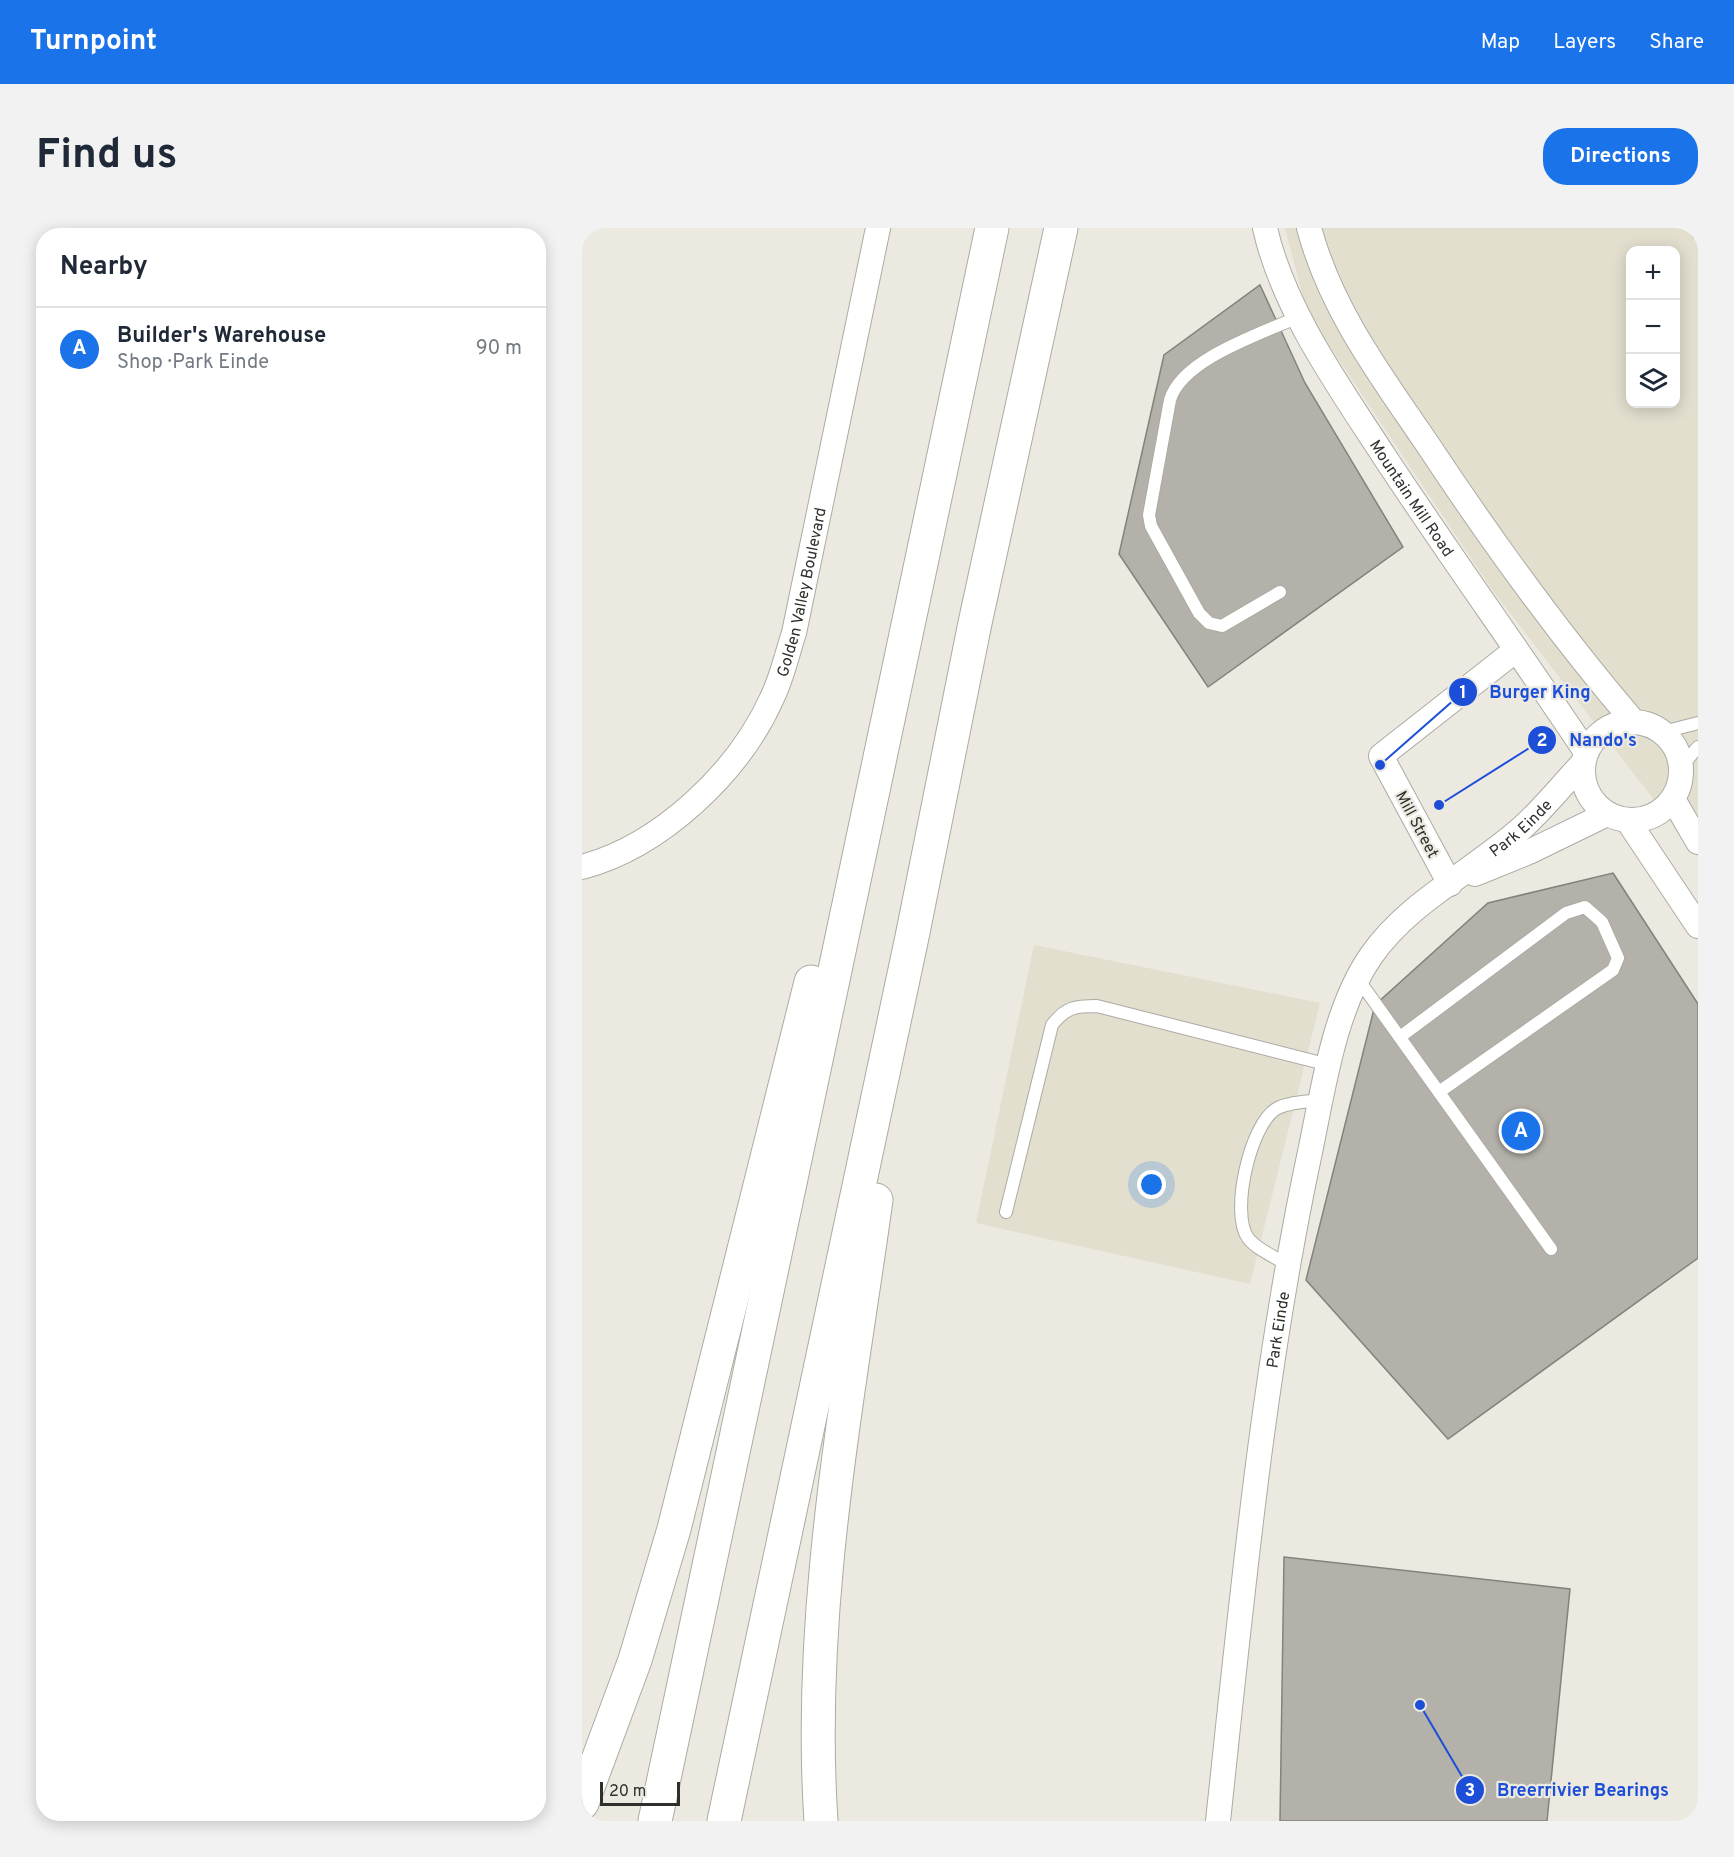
<!DOCTYPE html>
<html lang="en">
<head>
<meta charset="utf-8">
<style>
	body { margin:0; font-family:Overpass,sans-serif; background:#f2f2f3; color:#1f2937 }
	.controls { position:absolute; right:18px; top:18px; display:grid; overflow:hidden; border-radius:12px; box-shadow:0 3px 15px #0003 }
	.controls button { width:54px; height:54px; display:grid; place-items:center; padding:0; border:0; border-bottom:2px solid #e0e1e3; background:#fff; color:#1f2937; font:30px sans-serif }
	.scale { position:absolute; left:18px; bottom:15px; width:80px; box-sizing:border-box; padding-left:6px; border:3px solid #2f2f2b; border-top:0; font-size:16px; line-height:21px; white-space:nowrap; color:#2f2f2b; -webkit-text-stroke:4px #ebe9e0; paint-order:stroke }
	.you { position:absolute; left:570px; top:957px; width:21px; height:21px; margin:-15px; border:4px solid #fff; border-radius:50%; background:#1a73e8; box-shadow:0 0 0 9px #1a73e833 }
	.badge { display:grid; place-items:center; width:39px; height:39px; border-radius:50%; background:#1a73e8; color:#fff; font-size:20px; font-weight:700 }
	.pin { position:absolute; translate:-50% -50%; border:3px solid #fff; box-shadow:0 2px 6px #0006 }
	.list { margin:0; padding:0; list-style:none }
	h2 { display:flex; justify-content:space-between; align-items:center; height:78px; margin:0; padding:0 24px; font-size:26px }
	h2 small { font-size:20px; font-weight:400; color:#747a83 }
	.list li { display:grid; grid-template-columns:39px 1fr auto; gap:18px; align-items:center; box-sizing:border-box; height:84px; padding:0 24px; border-top:2px solid #e0e1e3 }
	.list b { display:block; font-size:22px; white-space:nowrap }
	.list p { margin:0; font-size:20px; white-space:nowrap; color:#747a83 }
	.list em { font-size:20px; font-style:normal; color:#747a83 }
	.icon { flex:none; width:33px; height:33px; fill:none; stroke:currentColor; stroke-width:2; stroke-linecap:round; stroke-linejoin:round }
	.map { position:relative; flex:none; width:1116px; height:1593px; overflow:hidden; border-radius:24px }
	header { display:flex; align-items:center; gap:36px; box-sizing:border-box; height:84px; padding:0 30px; background:#1a73e8; color:#fff }
	header strong { font-size:28px }
	nav { display:flex; gap:33px; margin-inline-start:auto; font-size:21px }
	.intro { display:flex; align-items:center; justify-content:space-between; box-sizing:border-box; height:144px; padding:0 36px }
	h1 { margin:0; font-size:42px }
	.button { padding:15px 27px; border-radius:24px; background:#1a73e8; color:#fff; font-size:21px; font-weight:700 }
	main { display:flex; gap:36px; padding:0 36px }
	aside { flex:1; background:#fff; border-radius:24px; box-shadow:0 3px 15px #0003 }
	.map>svg:first-child { display:block }
	.built { fill:#e2dfcf; fill-rule:evenodd }
	.building { fill:#b3b1a9; stroke:#84827a; stroke-width:1.5 }
	.lines { fill:none; stroke-linecap:round; stroke-linejoin:round }
	.lane-casing { stroke:#acaba2; stroke-width:14 }
	.street-casing { stroke:#acaba2; stroke-width:26 }
	.highway-casing { stroke:#acaba2; stroke-width:35 }
	.lane { stroke:#fff; stroke-width:12 }
	.street { stroke:#fff; stroke-width:24 }
	.highway { stroke:#fff; stroke-width:33 }
	.labels { text-anchor:middle; stroke-width:4.5; stroke-linejoin:round; paint-order:stroke }
	.street-label { font-size:16px; fill:#2f2f2b; stroke:#ebe9e0 }
	.leader { fill:none; stroke:#1d4ed8; stroke-width:2 }
	.callout-dot { fill:#1d4ed8; stroke:#ebe9e0; stroke-width:2 }
	.mark-label { font-size:18px; text-anchor:middle; font-weight:bold; fill:#fff }
	.callout-label { font-size:18px; text-anchor:middle; font-weight:bold; fill:#1d4ed8; stroke:#ebe9e0; stroke-width:4.5; stroke-linejoin:round; paint-order:stroke }
</style>
</head>
<body>
<header>
<strong>Turnpoint</strong>
<nav><a>Map</a><a>Layers</a><a>Share</a></nav>
</header>
<div class="intro"><h1>Find us</h1><a class="button">Directions</a></div>
<main>
<aside>
<h2>Nearby<small></small></h2>
<ul class="list">
<li><span class="badge">A</span><div><b>Builder's Warehouse</b><p>Shop · Park Einde</p></div><em>90 m</em></li>
</ul>
</aside>
<div class="map">
<svg width="1116" height="1593" viewBox="0 0 1116 1593">
	<rect width="100%" height="100%" fill="#ebe9e0"/>
	<g class="built">
		<path d="M703 0H1116V629L911 363 725 84ZM1048 22H1094V176H1048Z"/>
		<polygon points="452,717 738,775 668,1056 394,995"/>
	</g>
	<g class="building">
		<polygon points="678,57 723,155 821,319 626,459 537,326 582,127"/>
		<polygon points="1031,645 1116,776 1116,1030 866,1211 724,1052 793,777 906,675"/>
		<polygon points="702,1329 988,1361 965,1593 698,1593"/>
	</g>
	<g class="lines">
		<defs>
			<g id="lane">
				<polyline points="1113,0 1116,5"/>
				<path d="M698 364 640 398 627 395 617 385 569 298 567 287 588 172C600 131 679 106 716 89"/>
				<polyline points="1081,504 1116,495"/>
				<polyline points="1099,539 1116,519"/>
				<polyline points="776,751 969,1021"/>
				<polyline points="818,809 984,685 1003,679 1020,694 1036,730 1031,742 857,864"/>
				<path d="M424 984 470 797C484 779 493 778 515 778L747 837"/>
				<path d="M704 1036C693 1029 674 1021 666 1010 648 985 668 897 694 881 705 874 726 874 739 872"/>
			</g>
			<g id="street">
				<path id="s1" d="M683 0C701 81 758 160 802 228 868 328 938 425 1004 524"/>
				<path d="M727 0C749 82 799 148 846 217 909 312 977 407 1052 494"/>
				<circle cx="1050" cy="543" r="49"/>
				<polyline points="1091,571 1116,614"/>
				<polyline points="1046,593 1116,698"/>
				<path id="s2" d="M0 639C79 618 157 544 190 470 200 450 205 426 212 405L296 0"/>
				<polyline points="893,646 947,624 1025,586"/>
				<polyline points="868,656 799,528 934,422"/>
				<path id="s3" d="M636 1593C660 1369 681 1144 728 924 741 862 752 781 789 728 826 674 892 643 941 599 962 580 981 556 1001 535"/>
			</g>
			<g id="highway">
				<polyline points="0,1575 53,1432 92,1301 229,754"/>
				<polyline points="73,1593 410,0"/>
				<polyline points="142,1593 330,709 393,395 479,0"/>
				<path d="M239 1593C225 1384 265 1179 294 972"/>
			</g>
		</defs>
		<use href="#lane" class="lane-casing"/>
		<use href="#street" class="street-casing"/>
		<use href="#highway" class="highway-casing"/>
		<use href="#lane" class="lane"/>
		<use href="#street" class="street"/>
		<use href="#highway" class="highway"/>
	</g>
	<g class="labels">
		<g class="street-label">
			<text dy="6" stroke="none"><textPath href="#s1" startOffset="309">Mountain Mill Road</textPath></text>
			<text dy="6" stroke="none"><textPath href="#s2" startOffset="372">Golden Valley Boulevard</textPath></text>
			<text transform="translate(836 596) rotate(62)" y="6">Mill Street</text>
			<text dy="6" stroke="none"><textPath href="#s3" startOffset="1080">Park Einde</textPath></text>
			<text dy="6" stroke="none"><textPath href="#s3" startOffset="495">Park Einde</textPath></text>
		</g>
	</g>
	<path class="leader" d="M798 537L881 464M857 577L960 512M838 1477L888 1562"/>
	<g class="callout-dot">
		<circle cx="798" cy="537" r="6"/>
		<circle cx="857" cy="577" r="6"/>
		<circle cx="838" cy="1477" r="6"/>
		<circle cx="881" cy="464" r="15"/>
		<circle cx="960" cy="512" r="15"/>
		<circle cx="888" cy="1562" r="15"/>
	</g>
	<g class="mark-label">
		<text x="881" y="470">1</text>
		<text x="960" y="518">2</text>
		<text x="888" y="1568">3</text>
	</g>
	<g class="callout-label">
		<text x="958" y="470">Burger King</text>
		<text x="1021" y="518">Nando's</text>
		<text x="1001" y="1568">Breerrivier Bearings</text>
	</g>
</svg>
<div class="controls">
<button>+</button>
<button>−</button>
<button><svg class="icon" aria-label="layers" viewBox="0 0 24 24"><path d="M12 4l9 5-9 5-9-5zM3 14l9 5 9-5"/></svg></button>
</div>
<div class="scale">20 m</div>
<div class="you"></div>
<div class="pin badge" style="left:939px;top:903px">A</div>
</div>
</main>
</body>
</html>
